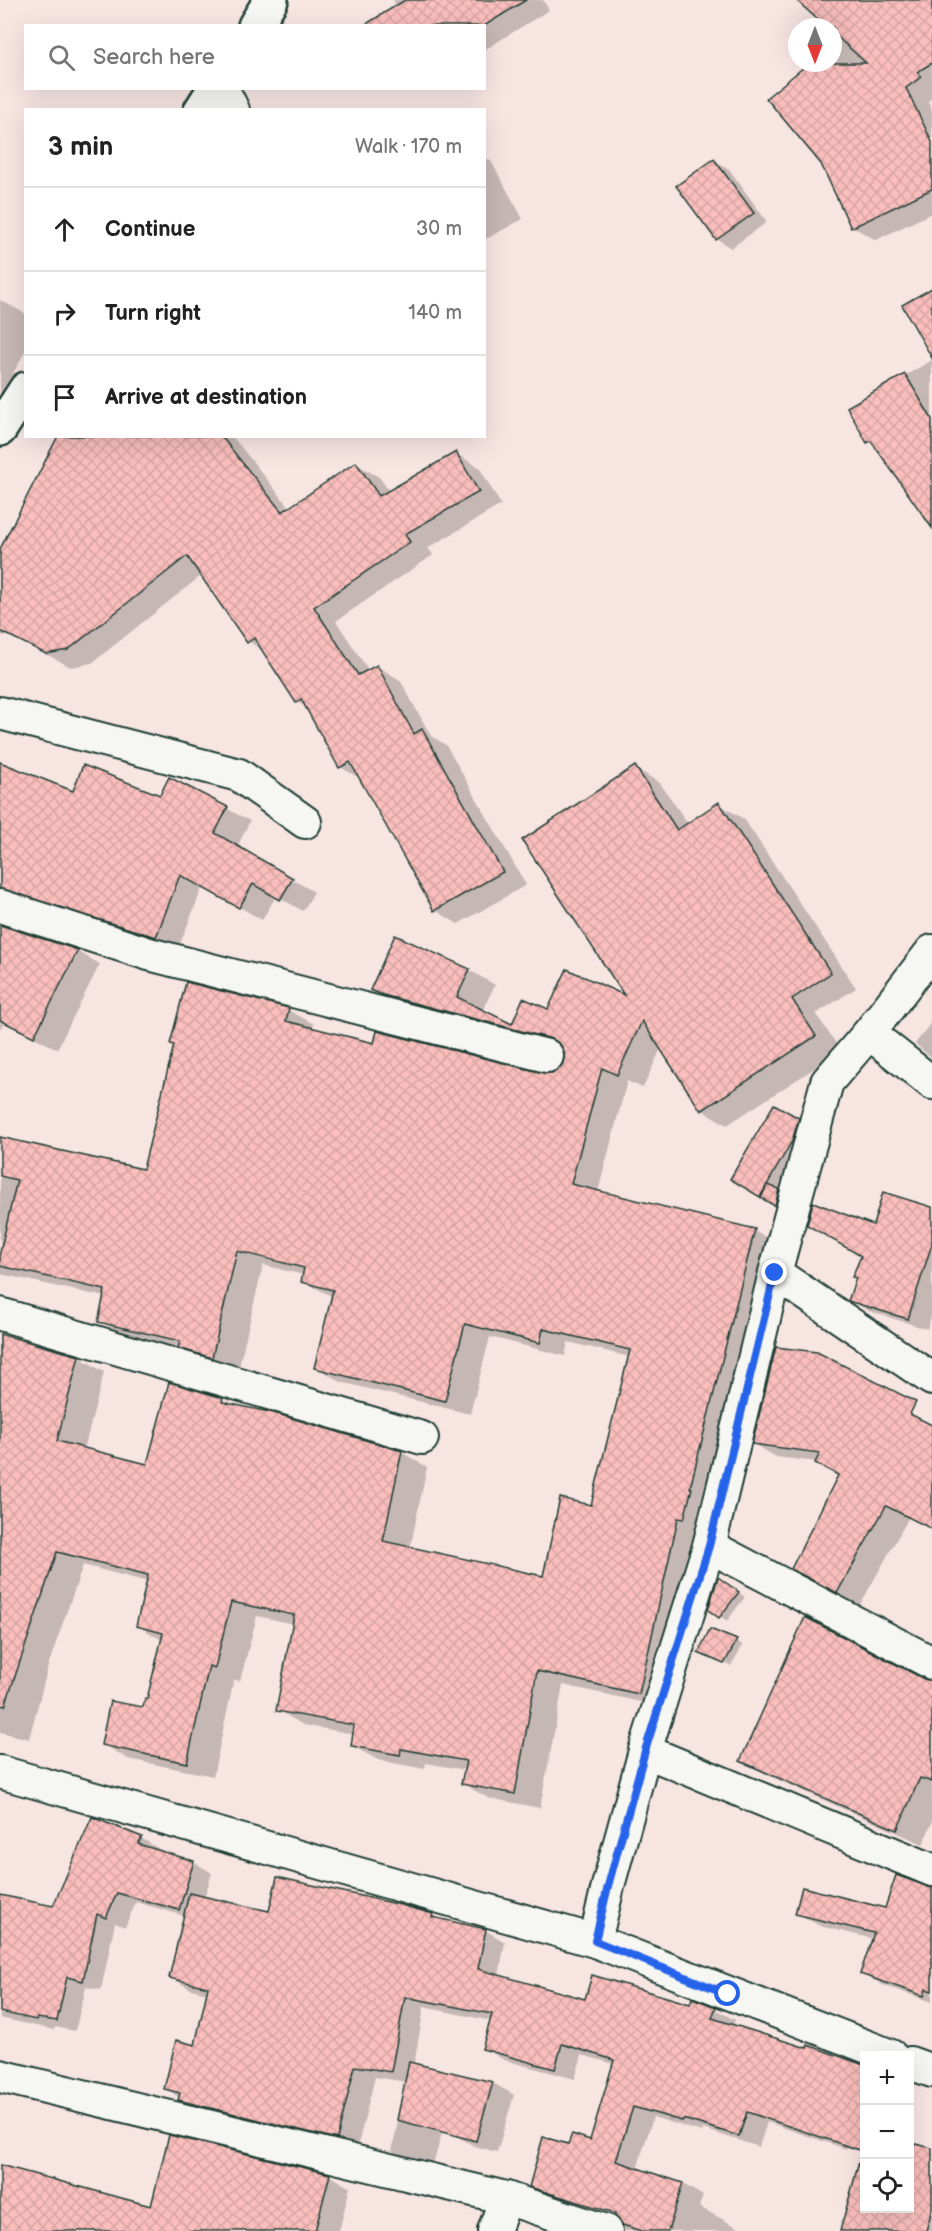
<!DOCTYPE html>
<html lang="en">
<head>
<meta charset="utf-8">
<style>
	body { margin:0; font-family:"Balsamiq Sans",sans-serif; background:#f2f2f2; color:#222 }
	.controls { position:absolute; right:18px; bottom:18px; display:grid; overflow:hidden; border-radius:0px; box-shadow:0 6px 24px #0002 }
	.controls button { width:54px; height:54px; display:grid; place-items:center; padding:0; border:0; border-bottom:2px solid #e0e0e0; background:#fff; color:#222; font:30px sans-serif }
	.compass { position:absolute; left:788px; top:18px; width:54px; height:54px; border-radius:50%; background:#fff; box-shadow:0 6px 24px #0002; rotate:180deg }
	.stop { position:absolute; width:18px; height:18px; margin:-14px; border:4px solid #2563eb; border-radius:50%; background:#fff }
	.stop.end { background:#2563eb; border-color:#fff; box-shadow:0 2px 6px #0008 }
	.list { margin:0; padding:0; list-style:none }
	h2 { display:flex; justify-content:space-between; align-items:center; height:78px; margin:0; padding:0 24px; font-size:26px }
	h2 small { font-size:20px; font-weight:400; color:#767676 }
	.list li { display:grid; grid-template-columns:39px 1fr auto; gap:18px; align-items:center; box-sizing:border-box; height:84px; padding:0 24px; border-top:2px solid #e0e0e0 }
	.list b { display:block; font-size:22px; white-space:nowrap }
	.list em { font-size:20px; font-style:normal; color:#767676 }
	.icon { flex:none; width:33px; height:33px; fill:none; stroke:currentColor; stroke-width:2; stroke-linecap:round; stroke-linejoin:round }
	.map { position:relative; flex:none; width:932px; height:2231px; overflow:hidden }
	.search { position:absolute; background:#fff; box-shadow:0 6px 24px #0002; left:24px; top:24px; width:462px; height:66px; display:flex; align-items:center; gap:15px; box-sizing:border-box; padding:0 21px; border-radius:0px; color:#767676; font-size:22px }
	.panel { position:absolute; background:#fff; box-shadow:0 6px 24px #0002; left:24px; top:108px; width:462px; height:330px; border-radius:0px }
	.map>svg:first-child { display:block }
	.shadow { fill:#0003 }
	.building { fill:url(#building-cross-hatch); stroke:#1f3d34; stroke-width:1.5 }
	.lines { fill:none; stroke-linecap:round; stroke-linejoin:round }
	.minor-casing { stroke:#1f3d34; stroke-width:36 }
	.major-casing { stroke:#1f3d34; stroke-width:38 }
	.minor { stroke:#f6f6f2; stroke-width:32 }
	.major { stroke:#f6f6f2; stroke-width:33 }
	.route { stroke:#2563eb; stroke-width:8 }
</style>
</head>
<body>
<div class="map">
<svg width="932" height="2231" viewBox="0 0 932 2231">
	<defs>
		<pattern id="building-cross-hatch" width="8" height="8" patternUnits="userSpaceOnUse" patternTransform="scale(1.5)"><rect width="8" height="8" fill="#fabebc"/><path d="M0 0l8 8M0 8l8-8" fill="none" stroke="#d6a4a2"/></pattern>
	</defs>
	<rect width="100%" height="100%" fill="#f7e5e2"/>
	<filter id="ink" filterUnits="userSpaceOnUse"><feTurbulence type="fractalNoise" baseFrequency=".0167" numOctaves="2"/><feDisplacementMap in="SourceGraphic" scale="12" xChannelSelector="R" yChannelSelector="G"/><feConvolveMatrix kernelMatrix="1 2 1 2 8 2 1 2 1" color-interpolation-filters="sRGB"/></filter>
	<g filter="url(#ink)">
		<g class="shadow">
			<polygon points="393,0 543,0 549,10 484,50 484,26 397,7"/>
			<polygon points="798,0 932,0 932,98 928,101 932,110 932,213 876,240 853,227 811,63 833,63 833,46 842,39 833,31 833,27 828,27"/>
			<polygon points="484,157 491,161 523,219 484,240"/>
			<polygon points="714,160 729,169 767,222 731,248 717,239"/>
			<polygon points="0,300 26,314 26,350 0,397"/>
			<polygon points="932,360 932,525 876,446 869,442 849,408"/>
			<polygon points="59,436 232,436 290,508 356,464 379,477 390,492 456,454 479,467 501,505 428,548 433,555 336,621 369,671 377,666 400,680 431,736 446,745 526,885 458,924 435,910 361,779 340,767 308,708 297,702 264,651 248,641 202,575 92,663 71,667 8,635 0,636 0,562"/>
			<polygon points="0,764 74,793 160,797 170,779 250,821 237,847 314,892 303,911 276,896 262,920 203,886 178,949 5,914 5,924 7,929 78,952 100,964 57,1049 4,1022 0,1029"/>
			<polygon points="635,768 660,783 688,824 719,804 744,819 856,988 816,1014 841,1051 727,1125 702,1110 661,1048 643,1088 627,1081 598,1192 754,1231 780,1245 664,1707 563,1685 540,1808 488,1798 463,1784 465,1770 426,1763 425,1769 378,1760 352,1746 354,1734 303,1725 278,1710 294,1624 257,1616 240,1681 234,1680 213,1776 128,1759 102,1744 145,1709 162,1640 138,1626 148,1582 83,1565 49,1663 29,1739 0,1732 0,1336 79,1357 104,1372 84,1450 148,1466 222,1400 234,1407 401,1452 427,1467 410,1549 544,1578 592,1507 630,1357 568,1342 565,1356 490,1337 470,1414 341,1382 316,1367 333,1297 303,1281 304,1275 263,1265 238,1371 205,1361 183,1349 125,1335 100,1321 105,1297 0,1274 0,1138 144,1171 288,1010 314,1024 312,1029 375,1045 542,1075 552,1075 560,1070 566,1061 565,1049 409,1009 372,989 396,937 469,970 495,985 482,1011 513,1026 549,1011 629,998"/>
			<polygon points="932,1021 932,1058 915,1044"/>
			<polygon points="775,1106 812,1128 806,1149 775,1204 732,1179"/>
			<polygon points="932,1209 932,1314 927,1329 869,1311 850,1300 862,1256 874,1226"/>
			<polygon points="903,1419 932,1427 932,1529 909,1517 860,1605 815,1581 839,1476 817,1462 776,1457 754,1444"/>
			<polygon points="725,1583 745,1597 727,1621 710,1609"/>
			<polygon points="710,1631 743,1645 731,1666 707,1656"/>
			<polygon points="923,1680 932,1682 932,1823 923,1844 767,1775 742,1761"/>
			<polygon points="141,1838 159,1849 158,1852 194,1862 212,1873 204,1898 270,1913 432,1915 442,1921 485,1930 505,1942 499,1976 586,2001 715,2009 735,2020 733,2026 853,2062 864,2069 864,2097 846,2149 767,2122 759,2147 703,2129 702,2132 653,2117 637,2169 683,2184 703,2196 699,2207 745,2231 625,2231 621,2219 550,2197 530,2186 569,2146 591,2141 614,2064 582,2055 575,2079 504,2060 484,2048 492,2021 424,2007 414,2065 493,2083 514,2095 497,2152 474,2146 453,2134 444,2126 432,2168 413,2163 392,2151 406,2082 375,2077 357,2149 200,2111 166,2089 196,2047 208,1993 191,1989 171,1978 185,1916 136,1902 125,1927 115,1923 101,1990 86,1987 75,2031 55,2027 54,2030 0,2018 0,1901 54,1908"/>
			<polygon points="932,1889 932,2002 885,1986 862,1973 874,1939 820,1926 797,1913 886,1910"/>
			<polygon points="864,2146 864,2208 910,2208 932,2150 932,2231 841,2231"/>
			<polygon points="0,2166 152,2208 329,2175 350,2187 339,2231 0,2231"/>
		</g>
		<g class="building">
			<polygon points="405,0 526,0 484,26 363,26"/>
			<polygon points="796,0 932,0 932,63 917,72 921,77 906,88 932,142 932,189 851,228 821,164 766,98 809,63 866,63 833,33 833,27 826,27"/>
			<polygon points="714,159 754,213 716,240 676,186"/>
			<polygon points="932,288 932,358 902,305"/>
			<polygon points="905,374 932,419 932,528 871,441 867,443 847,407"/>
			<polygon points="58,436 221,436 282,512 356,462 379,496 456,452 479,492 405,534 410,542 314,607 358,675 377,665 414,734 422,729 503,872 434,911 350,762 339,768 301,699 296,703 254,638 247,643 187,556 68,650 46,654 0,631 0,549"/>
			<polygon points="0,762 73,791 83,765 160,795 169,777 228,807 215,833 293,878 280,900 253,884 239,908 180,875 156,937 0,889"/>
			<polygon points="635,766 677,830 719,802 831,973 792,999 816,1036 701,1111 642,1021 617,1075 602,1068 571,1184 755,1229 690,1488 692,1488 684,1519 678,1518 639,1694 537,1671 515,1794 461,1784 466,1761 401,1749 400,1755 351,1746 354,1725 276,1711 294,1615 231,1602 215,1668 209,1666 187,1763 101,1745 110,1701 143,1707 145,1698 147,1699 163,1633 136,1626 148,1575 57,1552 5,1706 0,1705 0,1334 79,1356 57,1441 147,1464 169,1382 223,1398 222,1402 274,1413 402,1451 383,1541 543,1576 560,1498 591,1505 630,1350 543,1329 540,1343 465,1324 445,1401 314,1368 333,1290 301,1282 304,1268 237,1251 212,1358 178,1348 180,1341 98,1322 105,1290 0,1266 0,1252 17,1180 0,1176 0,1137 143,1169 174,1045 170,1044 186,982 289,1008 286,1021 374,1043 377,1031 543,1073 552,1073 560,1068 565,1060 564,1052 560,1044 552,1039 383,995 370,990 395,935 470,969 457,997 512,1024 523,998 548,1009 567,969 624,995 522,840"/>
			<polygon points="0,925 78,950 34,1037 0,1020"/>
			<polygon points="774,1104 799,1118 792,1141 760,1197 730,1179"/>
			<polygon points="767,1185 779,1189 775,1206 761,1198"/>
			<polygon points="883,1192 932,1207 932,1244 908,1319 848,1301 856,1278 852,1277 861,1256 807,1225 813,1202 873,1225"/>
			<polygon points="776,1347 817,1352 916,1402 910,1414 932,1425 932,1529 886,1506 837,1593 791,1569 838,1475 815,1463 820,1453 752,1444"/>
			<polygon points="718,1577 739,1592 719,1618 708,1610"/>
			<polygon points="805,1617 924,1679 932,1681 932,1782 920,1778 897,1830 740,1761"/>
			<polygon points="710,1629 737,1640 724,1664 698,1653"/>
			<polygon points="92,1817 142,1837 138,1844 194,1861 179,1910 117,1893 106,1918 97,1914 83,1981 67,1977 57,2021 37,2018 36,2020 0,2012 0,1895 53,1906"/>
			<polygon points="896,1875 932,1888 932,1991 926,1989 924,1996 860,1974 874,1933 795,1914 802,1887 885,1908"/>
			<polygon points="277,1877 401,1905 433,1914 432,1917 486,1929 478,1969 585,1999 592,1975 690,2004 692,1998 716,2007 712,2018 807,2048 808,2045 864,2065 864,2208 909,2208 909,2142 932,2148 932,2209 926,2231 840,2231 862,2151 747,2112 739,2136 683,2119 682,2121 633,2107 616,2161 683,2183 668,2231 641,2231 623,2225 615,2216 615,2213 529,2187 543,2137 568,2144 572,2134 590,2140 614,2060 562,2044 555,2069 482,2049 492,2014 405,1997 391,2072 355,2066 337,2139 178,2100 180,2093 164,2089 176,2040 195,2045 208,1987 169,1978 189,1893 269,1911"/>
			<polygon points="409,2062 493,2082 476,2141 397,2120"/>
			<polygon points="169,2135 330,2174 315,2231 0,2231 0,2165 151,2206"/>
		</g>
		<g class="lines">
			<defs>
				<g id="minor">
					<polyline points="222,88 233,110"/>
					<polyline points="0,713 239,775 305,822"/>
					<polyline points="0,906 149,954 547,1056"/>
					<polyline points="869,1033 932,1083"/>
					<polyline points="775,1273 932,1379"/>
					<polyline points="0,1314 422,1438"/>
					<polyline points="709,1546 932,1663"/>
					<polyline points="645,1751 932,1870"/>
					<polyline points="0,1772 595,1941 608,1886 645,1751 709,1546 775,1273 827,1082 869,1033 932,951"/>
					<polyline points="595,1941 891,2056"/>
					<polyline points="910,2063 932,2071"/>
					<polyline points="0,2076 506,2198 606,2231"/>
					<polyline points="494,2231 506,2198"/>
				</g>
				<g id="major">
					<polyline points="255,26 271,0"/>
					<polyline points="201,110 215,88"/>
					<polyline points="0,429 26,389"/>
				</g>
			</defs>
			<use href="#minor" class="minor-casing"/>
			<use href="#major" class="major-casing"/>
			<use href="#minor" class="minor"/>
			<use href="#major" class="major"/>
		</g>
	</g>
	<g class="lines" filter="url(#ink)">
		<polyline class="route" points="728,1994 595,1941 608,1886 645,1751 709,1546 775,1273"/>
	</g>
</svg>
<div class="controls">
<button>+</button>
<button>−</button>
<button><svg class="icon" aria-label="locate" viewBox="0 0 24 24"><circle cx="12" cy="12" r="6"/><path d="M12 2v4M12 18v4M2 12h4M18 12h4"/></svg></button>
</div>
<svg class="compass" viewBox="-18 -18 36 36"><path d="M0-13l5 13h-10z" fill="#e53935"/><path d="M0 13l5-13h-10z" fill="#767676"/></svg>
<div class="stop" style="left:728px;top:1994px"></div>
<div class="stop end" style="left:775px;top:1273px"></div>
<div class="search"><svg class="icon" aria-label="search" viewBox="0 0 24 24"><circle cx="10" cy="10" r="6"/><path d="M15 15l6 6"/></svg>Search here</div>
<section class="panel">
<h2>3 min<small>Walk · 170 m</small></h2>
<ul class="list">
<li><svg class="icon" aria-label="ahead" viewBox="0 0 24 24"><path d="M12 20V5M6 11l6-6 6 6"/></svg><div><b>Continue</b></div><em>30 m</em></li>
<li><svg class="icon" aria-label="right" viewBox="0 0 24 24"><path d="M7 20v-9h11M14 6l5 5-5 5"/></svg><div><b>Turn right</b></div><em>140 m</em></li>
<li><svg class="icon" aria-label="arrive" viewBox="0 0 24 24"><path d="M6 21V4h12l-3 4 3 4H6"/></svg><div><b>Arrive at destination</b></div></li>
</ul>
</section>
</div>
</body>
</html>
